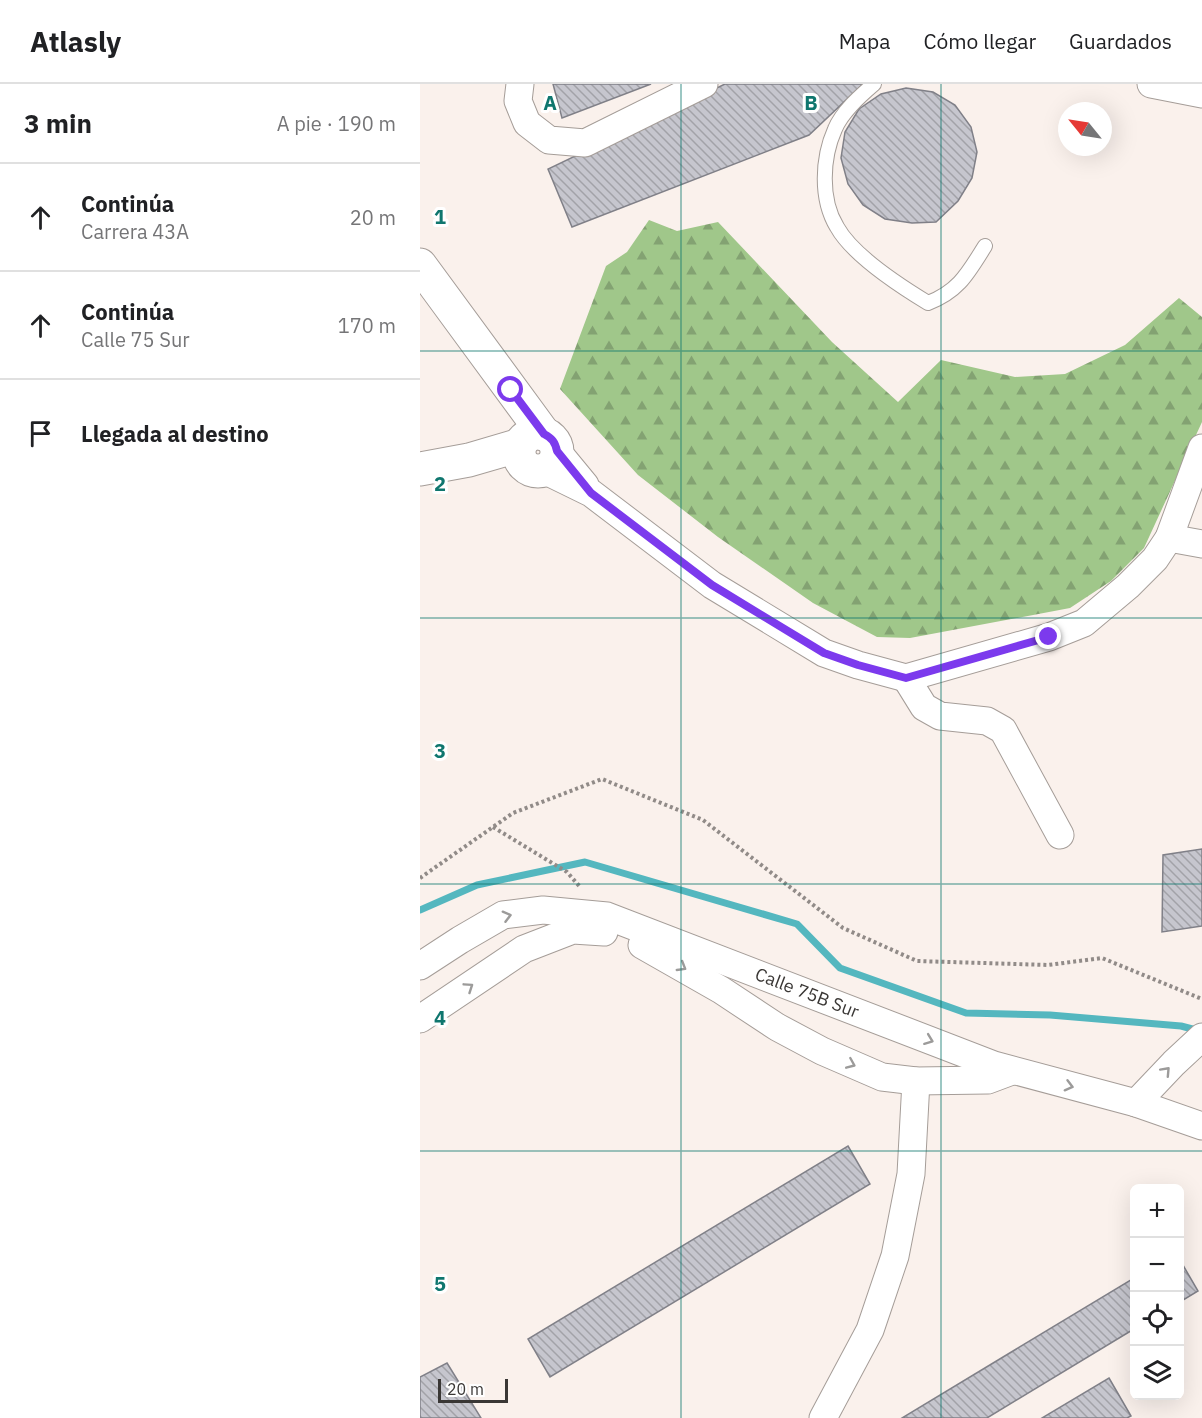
<!DOCTYPE html>
<html lang="es">
<head>
<meta charset="utf-8">
<style>
	body { margin:0; font-family:"IBM Plex Sans",sans-serif; background:#f2f2f2; color:#202124 }
	.controls { position:absolute; right:18px; bottom:18px; display:grid; overflow:hidden; border-radius:9px; box-shadow:0 6px 24px #0002 }
	.controls button { width:54px; height:54px; display:grid; place-items:center; padding:0; border:0; border-bottom:2px solid #e0e0e0; background:#fff; color:#202124; font:30px sans-serif }
	.compass { position:absolute; left:638px; top:18px; width:54px; height:54px; border-radius:50%; background:#fff; box-shadow:0 6px 24px #0002; rotate:300deg }
	.scale { position:absolute; left:18px; bottom:15px; width:70px; box-sizing:border-box; padding-left:6px; border:3px solid #3a3735; border-top:0; font-size:16px; line-height:21px; white-space:nowrap; color:#3a3735; -webkit-text-stroke:4px #fff; paint-order:stroke }
	.stop { position:absolute; width:18px; height:18px; margin:-14px; border:4px solid #7c3aed; border-radius:50%; background:#fff }
	.stop.end { background:#7c3aed; border-color:#fff; box-shadow:0 2px 6px #0008 }
	.list { margin:0; padding:0; list-style:none }
	h2 { display:flex; justify-content:space-between; align-items:center; height:78px; margin:0; padding:0 24px; font-size:26px }
	h2 small { font-size:20px; font-weight:400; color:#757577 }
	.list li { display:grid; grid-template-columns:39px 1fr auto; gap:18px; align-items:center; box-sizing:border-box; height:108px; padding:0 24px; border-top:2px solid #e0e0e0 }
	.list b { display:block; font-size:22px; white-space:nowrap }
	.list p { margin:0; font-size:20px; white-space:nowrap; color:#757577 }
	.list em { font-size:20px; font-style:normal; color:#757577 }
	.icon { flex:none; width:33px; height:33px; fill:none; stroke:currentColor; stroke-width:2; stroke-linecap:round; stroke-linejoin:round }
	.map { position:relative; flex:none; width:782px; height:1334px; overflow:hidden }
	header { display:flex; align-items:center; gap:36px; box-sizing:border-box; height:84px; padding:0 30px; background:#fff; border-bottom:2px solid #e0e0e0 }
	header strong { font-size:28px }
	nav { display:flex; gap:33px; margin-inline-start:auto; font-size:21px }
	main { display:flex }
	aside { flex:1; background:#fff }
	.map>svg:first-child { display:block }
	.forest { fill:url(#forest-firs) }
	.lines { fill:none; stroke-linecap:round; stroke-linejoin:round }
	.stream { stroke:#54b7bf; stroke-width:7 }
	.building { fill:url(#building-back-hatch); stroke:#808088; stroke-width:1.5 }
	.lane-casing { stroke:#a59d98; stroke-width:16 }
	.street-casing { stroke:#a59d98; stroke-width:29 }
	.secondary-casing { stroke:#a59d98; stroke-width:35 }
	.path { stroke:#918b88; stroke-width:4; stroke-dasharray:3 3; stroke-linecap:butt }
	.lane { stroke:#fff; stroke-width:14 }
	.street { stroke:#fff; stroke-width:27 }
	.secondary { stroke:#fff; stroke-width:33 }
	.oneway { stroke:#9c9b9a }
	.route { stroke:#7c3aed; stroke-width:8 }
	.grid { fill:none; stroke:#0f766e; stroke-width:1.5; stroke-opacity:0.55 }
	.labels { text-anchor:middle; stroke-width:6; stroke-linejoin:round; paint-order:stroke }
	.street-label { font-size:18px; fill:#3a3735; stroke:#fff }
	.grid-label { font-size:20px; text-anchor:middle; font-weight:bold; fill:#0f766e; stroke:#fff; stroke-width:6; stroke-linejoin:round; paint-order:stroke }
</style>
</head>
<body>
<header>
<strong>Atlasly</strong>
<nav><a>Mapa</a><a>Cómo llegar</a><a>Guardados</a></nav>
</header>
<main>
<aside>
<h2>3 min<small>A pie · 190 m</small></h2>
<ul class="list">
<li><svg class="icon" aria-label="ahead" viewBox="0 0 24 24"><path d="M12 20V5M6 11l6-6 6 6"/></svg><div><b>Continúa</b><p>Carrera 43A</p></div><em>20 m</em></li>
<li><svg class="icon" aria-label="ahead" viewBox="0 0 24 24"><path d="M12 20V5M6 11l6-6 6 6"/></svg><div><b>Continúa</b><p>Calle 75 Sur</p></div><em>170 m</em></li>
<li><svg class="icon" aria-label="arrive" viewBox="0 0 24 24"><path d="M6 21V4h12l-3 4 3 4H6"/></svg><div><b>Llegada al destino</b></div></li>
</ul>
</aside>
<div class="map">
<svg width="782" height="1334" viewBox="0 0 782 1334">
	<defs>
		<pattern id="forest-firs" width="22" height="20" patternUnits="userSpaceOnUse" patternTransform="scale(1.5)"><rect width="22" height="20" fill="#a0c78a"/><path d="M5 1l3.5 6h-7zM16 11l3.5 6h-7z" fill="#83a272"/></pattern>
		<pattern id="building-back-hatch" width="6" height="6" patternUnits="userSpaceOnUse" patternTransform="scale(1.5)"><rect width="6" height="6" fill="#c6c6ce"/><path d="M-1 5l2 2M0 0l6 6M5-1l2 2" fill="none" stroke="#a2a2a8"/></pattern>
	</defs>
	<rect width="100%" height="100%" fill="#faf1ec"/>
	<polygon class="forest" points="229,136 257,147 298,138 412,258 478,318 521,276 595,293 645,290 705,261 759,214 782,233 782,338 724,464 691,497 650,524 490,554 457,553 393,519 298,453 218,391 140,305 186,182 207,168"/>
	<g class="lines">
		<polyline class="stream" points="0,826 57,801 165,778 377,840 420,884 546,929 630,931 761,942 780,947"/>
	</g>
	<g class="building">
		<polygon points="133,0 231,0 142,34"/>
		<polygon points="305,0 443,0 389,51 152,143 128,85"/>
		<polygon points="486,4 513,8 535,21 551,43 557,68 552,94 538,117 516,138 492,139 465,135 443,121 428,100 421,74 425,48 439,25 461,10"/>
		<polygon points="782,765 782,842 742,848 743,771"/>
		<polygon points="428,1062 450,1100 130,1293 108,1255"/>
		<polygon points="760,1176 778,1207 760,1218"/>
		<polygon points="714,1194 714,1245 567,1334 482,1334"/>
		<polygon points="27,1279 61,1334 0,1334 0,1293"/>
		<polygon points="689,1294 711,1332 707,1334 622,1334"/>
	</g>
	<g class="lines">
		<defs>
			<path id="lane" d="M454 0C440 12 422 28 415 45 402 74 400 115 417 143 433 172 480 202 508 219 539 207 548 189 565 162"/>
			<g id="street">
				<polyline points="100,0 98,17 107,39 129,56 165,59 284,0"/>
				<polyline points="731,0 782,10"/>
				<polyline points="137,367 165,401"/>
				<polyline points="124,386 171,409 292,501 404,569 438,581 486,594 629,553 664,539 708,502 735,475 749,454 782,364"/>
				<polyline points="749,454 782,460"/>
				<polyline points="486,594 504,623 520,632 567,637 583,646 640,751"/>
				<polyline points="222,861 301,906 357,943 402,967 462,993 496,997 568,996 592,987"/>
				<polyline points="0,882 40,856 83,831 123,826 187,832 574,981 716,1019 782,1042"/>
				<polyline points="0,935 104,865 153,846 184,848"/>
				<polyline points="716,1019 754,979 782,953"/>
				<polyline points="403,1334 450,1246 475,1172 491,1090 496,997"/>
			</g>
			<g id="secondary">
				<polyline points="0,181 124,350"/>
				<circle cx="118" cy="368" r="19"/>
				<polyline points="0,385 49,376 100,361"/>
			</g>
		</defs>
		<use href="#lane" class="lane-casing"/>
		<use href="#street" class="street-casing"/>
		<use href="#secondary" class="secondary-casing"/>
		<g class="path">
			<polyline points="73,743 147,788 161,804"/>
			<polyline points="0,794 93,729 182,695 283,736 423,844 497,877 628,881 682,874 782,915"/>
		</g>
		<use href="#lane" class="lane"/>
		<use href="#street" class="street"/>
		<use href="#secondary" class="secondary"/>
	</g>
	<defs><path id="oneway-chevron" d="M-2-3.5L2.5 0L-2 3.5" fill="none" stroke-width="1.6" stroke-linecap="round" stroke-linejoin="round" transform="scale(1.5)"/></defs>
	<g class="oneway">
		<use href="#oneway-chevron" transform="translate(87 832) rotate(-15)"/>
		<use href="#oneway-chevron" transform="translate(262 883) rotate(31)"/>
		<use href="#oneway-chevron" transform="translate(49 903) rotate(-34)"/>
		<use href="#oneway-chevron" transform="translate(509 956) rotate(21)"/>
		<use href="#oneway-chevron" transform="translate(431 980) rotate(23)"/>
		<use href="#oneway-chevron" transform="translate(746 987) rotate(-47)"/>
		<use href="#oneway-chevron" transform="translate(649 1002) rotate(15)"/>
	</g>
	<g class="lines">
		<path class="route" d="M91 306 124 350C132 354 135 358 137 367L171 409 292 501 404 569 438 581 486 594 629 553"/>
	</g>
	<path class="grid" d="M261 0V1334M521 0V1334M0 267H782M0 534H782M0 800H782M0 1067H782"/>
	<g class="labels">
		<g class="street-label">
			<text transform="translate(387 909) rotate(21)" y="6">Calle 75B Sur</text>
		</g>
	</g>
	<g class="grid-label">
		<text x="130" y="26">A</text>
		<text x="391" y="26">B</text>
		<text x="20" y="140">1</text>
		<text x="20" y="407">2</text>
		<text x="20" y="674">3</text>
		<text x="20" y="941">4</text>
		<text x="20" y="1207">5</text>
	</g>
</svg>
<div class="controls">
<button>+</button>
<button>−</button>
<button><svg class="icon" aria-label="locate" viewBox="0 0 24 24"><circle cx="12" cy="12" r="6"/><path d="M12 2v4M12 18v4M2 12h4M18 12h4"/></svg></button>
<button><svg class="icon" aria-label="layers" viewBox="0 0 24 24"><path d="M12 4l9 5-9 5-9-5zM3 14l9 5 9-5"/></svg></button>
</div>
<svg class="compass" viewBox="-18 -18 36 36"><path d="M0-13l5 13h-10z" fill="#e53935"/><path d="M0 13l5-13h-10z" fill="#757577"/></svg>
<div class="scale">20 m</div>
<div class="stop" style="left:91px;top:306px"></div>
<div class="stop end" style="left:629px;top:553px"></div>
</div>
</main>
</body>
</html>
